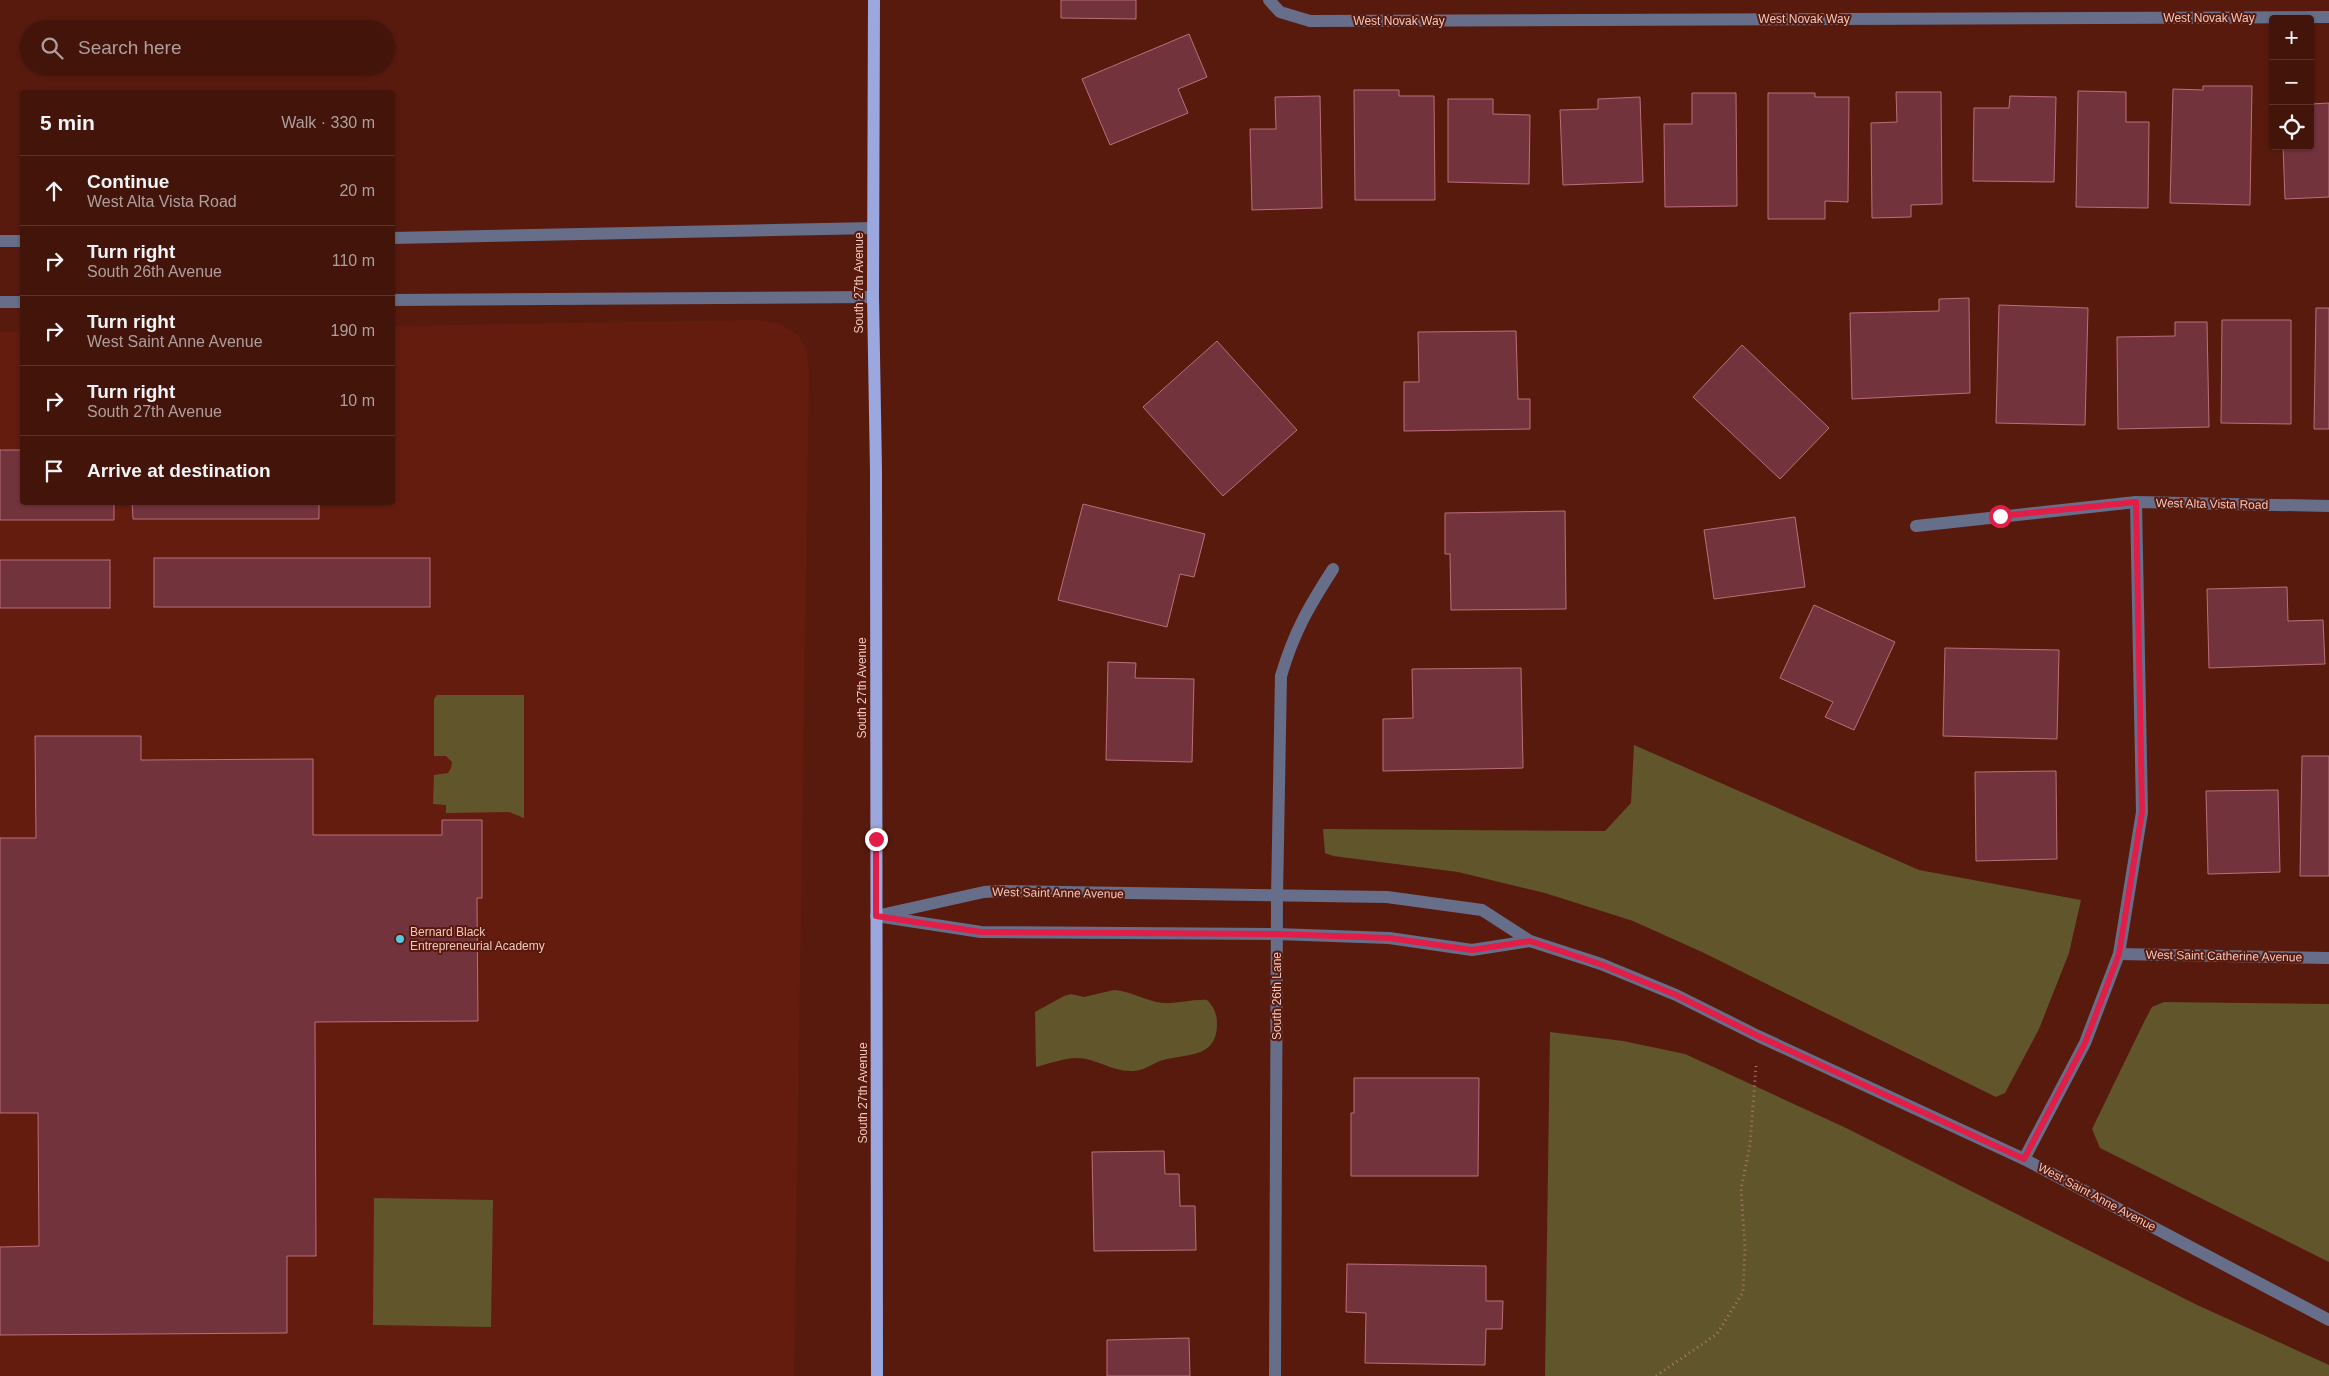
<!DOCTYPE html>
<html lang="en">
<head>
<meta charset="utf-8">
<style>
	body { margin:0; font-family:Arial,sans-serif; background:#4d2118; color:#f1f3f6 }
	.controls { position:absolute; right:15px; top:15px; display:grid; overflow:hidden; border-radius:5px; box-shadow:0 1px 4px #0004 }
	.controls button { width:45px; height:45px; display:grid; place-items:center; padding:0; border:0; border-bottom:1px solid #5b332b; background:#43140a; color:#f1f3f6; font:25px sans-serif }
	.stop { position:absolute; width:15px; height:15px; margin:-11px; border:4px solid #e11d48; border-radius:50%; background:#fff }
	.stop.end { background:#e11d48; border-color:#fff; box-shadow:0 1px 5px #0008 }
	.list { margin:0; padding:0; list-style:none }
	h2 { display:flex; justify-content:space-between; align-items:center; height:65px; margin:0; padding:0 20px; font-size:21px }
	h2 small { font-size:16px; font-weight:400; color:#af9e9c }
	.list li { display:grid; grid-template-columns:32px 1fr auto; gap:15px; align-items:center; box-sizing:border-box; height:70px; padding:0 20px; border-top:1px solid #5b332b }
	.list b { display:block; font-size:19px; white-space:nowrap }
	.list p { margin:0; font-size:16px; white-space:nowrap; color:#af9e9c }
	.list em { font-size:16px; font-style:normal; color:#af9e9c }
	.icon { flex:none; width:28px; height:28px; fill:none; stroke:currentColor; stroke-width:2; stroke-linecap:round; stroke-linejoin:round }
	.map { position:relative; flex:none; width:2329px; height:1376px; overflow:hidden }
	.search { position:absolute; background:#43140a; box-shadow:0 1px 4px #0004; left:20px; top:20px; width:375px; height:55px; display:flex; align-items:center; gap:12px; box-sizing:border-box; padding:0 18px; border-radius:28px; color:#af9e9c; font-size:19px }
	.panel { position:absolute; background:#43140a; box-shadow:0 1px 4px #0004; left:20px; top:90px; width:375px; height:415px; border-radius:5px }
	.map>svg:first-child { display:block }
	.built { fill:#641c0f }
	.green { fill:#61552c }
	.building { fill:#73333d; stroke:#ba6f78 }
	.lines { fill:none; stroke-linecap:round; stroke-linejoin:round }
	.path { stroke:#ac796f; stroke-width:3; stroke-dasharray:1 4; stroke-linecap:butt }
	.minor { stroke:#676e89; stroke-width:12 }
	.major { stroke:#9aa8df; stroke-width:12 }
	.route { stroke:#e11d48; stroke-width:6 }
	.poi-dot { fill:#56c9e0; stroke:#591a0e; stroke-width:2 }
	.labels { text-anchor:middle; stroke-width:4; stroke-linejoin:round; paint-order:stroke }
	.street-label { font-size:12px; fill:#f0c8bf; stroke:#591a0e }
	.poi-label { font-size:12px; fill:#f0c8bf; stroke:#591a0e; text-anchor:start }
</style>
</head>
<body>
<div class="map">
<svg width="2329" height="1376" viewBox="0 0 2329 1376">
	<rect width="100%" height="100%" fill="#591a0e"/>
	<polygon class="built" points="756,320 780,324 798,335 807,350 809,376 794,1376 0,1376 0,332 22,332 22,502 392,502 393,326"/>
	<g class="green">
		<polygon points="437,695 524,695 524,818 509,812 446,813 446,805 433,804 434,775 448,773 451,768 452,762 446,756 434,756 434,699"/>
		<polygon points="1634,745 1919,870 2081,900 2069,953 2039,1029 2005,1093 1996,1097 1702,952 1633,921 1545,893 1458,872 1333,856 1325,853 1323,829 1605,831 1631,803"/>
		<path d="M1114 990C1131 991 1145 1001 1163 1003 1178 1004 1192 999 1207 1000 1214 1007 1217 1014 1217 1024 1217 1060 1184 1053 1160 1061 1150 1065 1143 1071 1132 1071 1113 1072 1096 1058 1077 1058 1064 1058 1048 1064 1036 1067L1035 1012 1064 996 1071 994 1084 997Z"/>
		<polygon points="2164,1002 2329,1004 2329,1262 2100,1148 2092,1129 2145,1020 2152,1007"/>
		<polygon points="1550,1032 1623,1041 1685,1054 1844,1127 2195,1304 2329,1365 2329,1376 1545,1376"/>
		<polygon points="374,1198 493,1200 491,1327 373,1325"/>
	</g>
	<g class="building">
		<polygon points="1061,0 1136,0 1136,19 1061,18"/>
		<polygon points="1189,34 1207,77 1178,89 1188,113 1110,145 1082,79"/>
		<polygon points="2203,86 2252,86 2250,205 2170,203 2173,89 2203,90"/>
		<polygon points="1354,90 1399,90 1399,96 1434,96 1435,200 1355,200"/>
		<polygon points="2078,91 2126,92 2126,122 2149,122 2148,208 2076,207"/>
		<polygon points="1896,92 1941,92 1942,204 1911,205 1911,217 1872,218 1871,123 1897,122"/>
		<polygon points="1692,93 1736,93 1737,206 1665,207 1664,124 1692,124"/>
		<polygon points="1768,93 1815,93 1815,97 1849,97 1848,202 1825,201 1825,219 1768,219"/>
		<polygon points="1320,96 1322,208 1252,210 1250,129 1276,129 1275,97"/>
		<polygon points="2010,96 2056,97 2054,182 1973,181 1974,108 2009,108"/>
		<polygon points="1640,97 1643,182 1563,185 1560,110 1598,109 1598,99"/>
		<polygon points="1448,99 1493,99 1493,114 1530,115 1529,184 1448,182"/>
		<polygon points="2329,103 2329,197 2285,199 2283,146 2310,146 2310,104"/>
		<polygon points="1969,298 1970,393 1852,399 1850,313 1939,311 1939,299"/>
		<polygon points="1999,305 2088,308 2085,425 1996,423"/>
		<polygon points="2316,308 2329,308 2329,429 2314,429"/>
		<polygon points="2222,320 2291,320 2291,424 2221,423"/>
		<polygon points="2175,322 2207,322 2209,427 2118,429 2117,337 2175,336"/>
		<polygon points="1516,331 1518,399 1530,399 1530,429 1404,431 1404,382 1419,382 1418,332"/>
		<polygon points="1217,341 1297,430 1223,496 1143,407"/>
		<polygon points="1742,345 1829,428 1780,479 1693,397"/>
		<polygon points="0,450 22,450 22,502 114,502 114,520 0,520"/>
		<polygon points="132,502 319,502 319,519 133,519"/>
		<polygon points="1083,504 1205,534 1194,577 1180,574 1167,627 1058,600"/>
		<polygon points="1565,511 1566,609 1451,610 1450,554 1445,554 1445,513"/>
		<polygon points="1795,517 1805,587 1714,599 1704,530"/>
		<rect x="154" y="558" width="276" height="49"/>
		<rect x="0" y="560" width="110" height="48"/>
		<polygon points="2287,587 2288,621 2323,620 2325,664 2209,668 2207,589"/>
		<polygon points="1814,605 1895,642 1854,730 1825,717 1833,702 1780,678"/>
		<polygon points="1945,648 2059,650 2057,739 1943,736"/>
		<polygon points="1108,662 1136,663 1135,678 1194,679 1192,762 1106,760"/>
		<polygon points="1521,668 1523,768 1383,771 1383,719 1413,718 1412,669"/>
		<polygon points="35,736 141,736 141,760 313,759 313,835 442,835 442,820 482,820 482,898 477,898 478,1021 315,1022 316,1256 287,1256 287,1333 0,1335 0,1247 39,1246 38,1113 0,1113 0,838 36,838"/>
		<polygon points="2302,756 2329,756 2329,876 2300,876"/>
		<polygon points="2056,771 2057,859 1976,861 1975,772"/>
		<polygon points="2278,790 2280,872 2208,874 2206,791"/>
		<polygon points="1354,1078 1479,1078 1478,1176 1351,1176 1351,1113 1354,1113"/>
		<polygon points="1164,1151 1165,1174 1179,1174 1180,1206 1195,1206 1196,1250 1094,1251 1092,1152"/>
		<polygon points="1347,1264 1486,1266 1486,1301 1503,1301 1502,1329 1486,1329 1485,1365 1365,1363 1366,1313 1346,1312"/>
		<polygon points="1189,1338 1190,1376 1107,1376 1107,1340"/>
	</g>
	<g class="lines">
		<polyline class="path" points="1656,1376 1717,1334 1743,1292 1745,1248 1741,1189 1750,1145 1756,1066"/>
		<g class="minor">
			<polyline points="1269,0 1280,12 1310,21 2329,17"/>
			<polyline points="392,238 873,228"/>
			<polyline points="0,241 22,241"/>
			<polyline points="392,300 873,297"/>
			<polyline points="0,302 22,302"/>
			<polyline points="1916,526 2136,502 2329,506"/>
			<polyline points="876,916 984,892 1002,891 1387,897 1482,910 1530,941 1601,964 1676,995 1758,1036 2024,1159 2329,1320"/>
			<polyline points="883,917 981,932 1277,934 1389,938 1472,950 1530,941"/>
			<polyline points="2119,954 2329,958"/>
			<polyline points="2024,1159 2085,1043 2119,954 2142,812 2136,502"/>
			<path d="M1275 1376 1277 896 1281 676C1294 632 1308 608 1333 569"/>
		</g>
		<polyline class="major" points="874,0 873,297 876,471 877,1376"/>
	</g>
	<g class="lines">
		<polyline class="route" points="876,839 876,916 981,932 1277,934 1389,938 1472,950 1530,941 1600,964 1676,995 1758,1036 2024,1159 2085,1043 2119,954 2142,812 2136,502 2000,516"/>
	</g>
	<circle class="poi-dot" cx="400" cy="939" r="5"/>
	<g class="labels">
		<g class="street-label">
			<text x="2209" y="22">West Novak Way</text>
			<text x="1804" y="23">West Novak Way</text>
			<text x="1399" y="25">West Novak Way</text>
			<text transform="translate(859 283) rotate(-90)" y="4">South 27th Avenue</text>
			<text transform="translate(2212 504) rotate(1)" y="4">West Alta Vista Road</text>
			<text transform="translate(862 688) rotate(-90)" y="4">South 27th Avenue</text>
			<text transform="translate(1058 893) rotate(1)" y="4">West Saint Anne Avenue</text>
			<text transform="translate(2224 956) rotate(1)" y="4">West Saint Catherine Avenue</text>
			<text transform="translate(1277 996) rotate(-90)" y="4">South 26th Lane</text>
			<text transform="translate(863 1093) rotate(-90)" y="4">South 27th Avenue</text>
			<text transform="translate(2097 1197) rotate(28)" y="4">West Saint Anne Avenue</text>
		</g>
		<g class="poi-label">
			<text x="410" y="936">Bernard Black<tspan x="410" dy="14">Entrepreneurial Academy</tspan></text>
		</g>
	</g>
</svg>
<div class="controls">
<button>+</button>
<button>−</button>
<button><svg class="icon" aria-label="locate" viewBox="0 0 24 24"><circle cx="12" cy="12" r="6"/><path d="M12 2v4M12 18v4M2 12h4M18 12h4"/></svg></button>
</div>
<div class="stop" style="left:2000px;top:516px"></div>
<div class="stop end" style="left:876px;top:839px"></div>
<div class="search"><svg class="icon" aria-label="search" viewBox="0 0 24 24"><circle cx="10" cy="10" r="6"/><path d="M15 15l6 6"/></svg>Search here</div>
<section class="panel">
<h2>5 min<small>Walk · 330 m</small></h2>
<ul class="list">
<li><svg class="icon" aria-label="ahead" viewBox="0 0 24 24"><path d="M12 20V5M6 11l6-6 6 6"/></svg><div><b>Continue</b><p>West Alta Vista Road</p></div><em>20 m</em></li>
<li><svg class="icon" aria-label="right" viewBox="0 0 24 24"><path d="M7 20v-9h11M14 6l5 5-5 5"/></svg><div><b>Turn right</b><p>South 26th Avenue</p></div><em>110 m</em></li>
<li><svg class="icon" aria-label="right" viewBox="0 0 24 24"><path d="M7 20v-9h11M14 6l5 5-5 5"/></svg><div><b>Turn right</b><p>West Saint Anne Avenue</p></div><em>190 m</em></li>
<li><svg class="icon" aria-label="right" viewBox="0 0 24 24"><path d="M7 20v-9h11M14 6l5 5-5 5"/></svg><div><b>Turn right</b><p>South 27th Avenue</p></div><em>10 m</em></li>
<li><svg class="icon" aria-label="arrive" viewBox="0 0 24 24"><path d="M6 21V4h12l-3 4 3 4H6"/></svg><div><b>Arrive at destination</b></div></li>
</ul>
</section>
</div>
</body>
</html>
